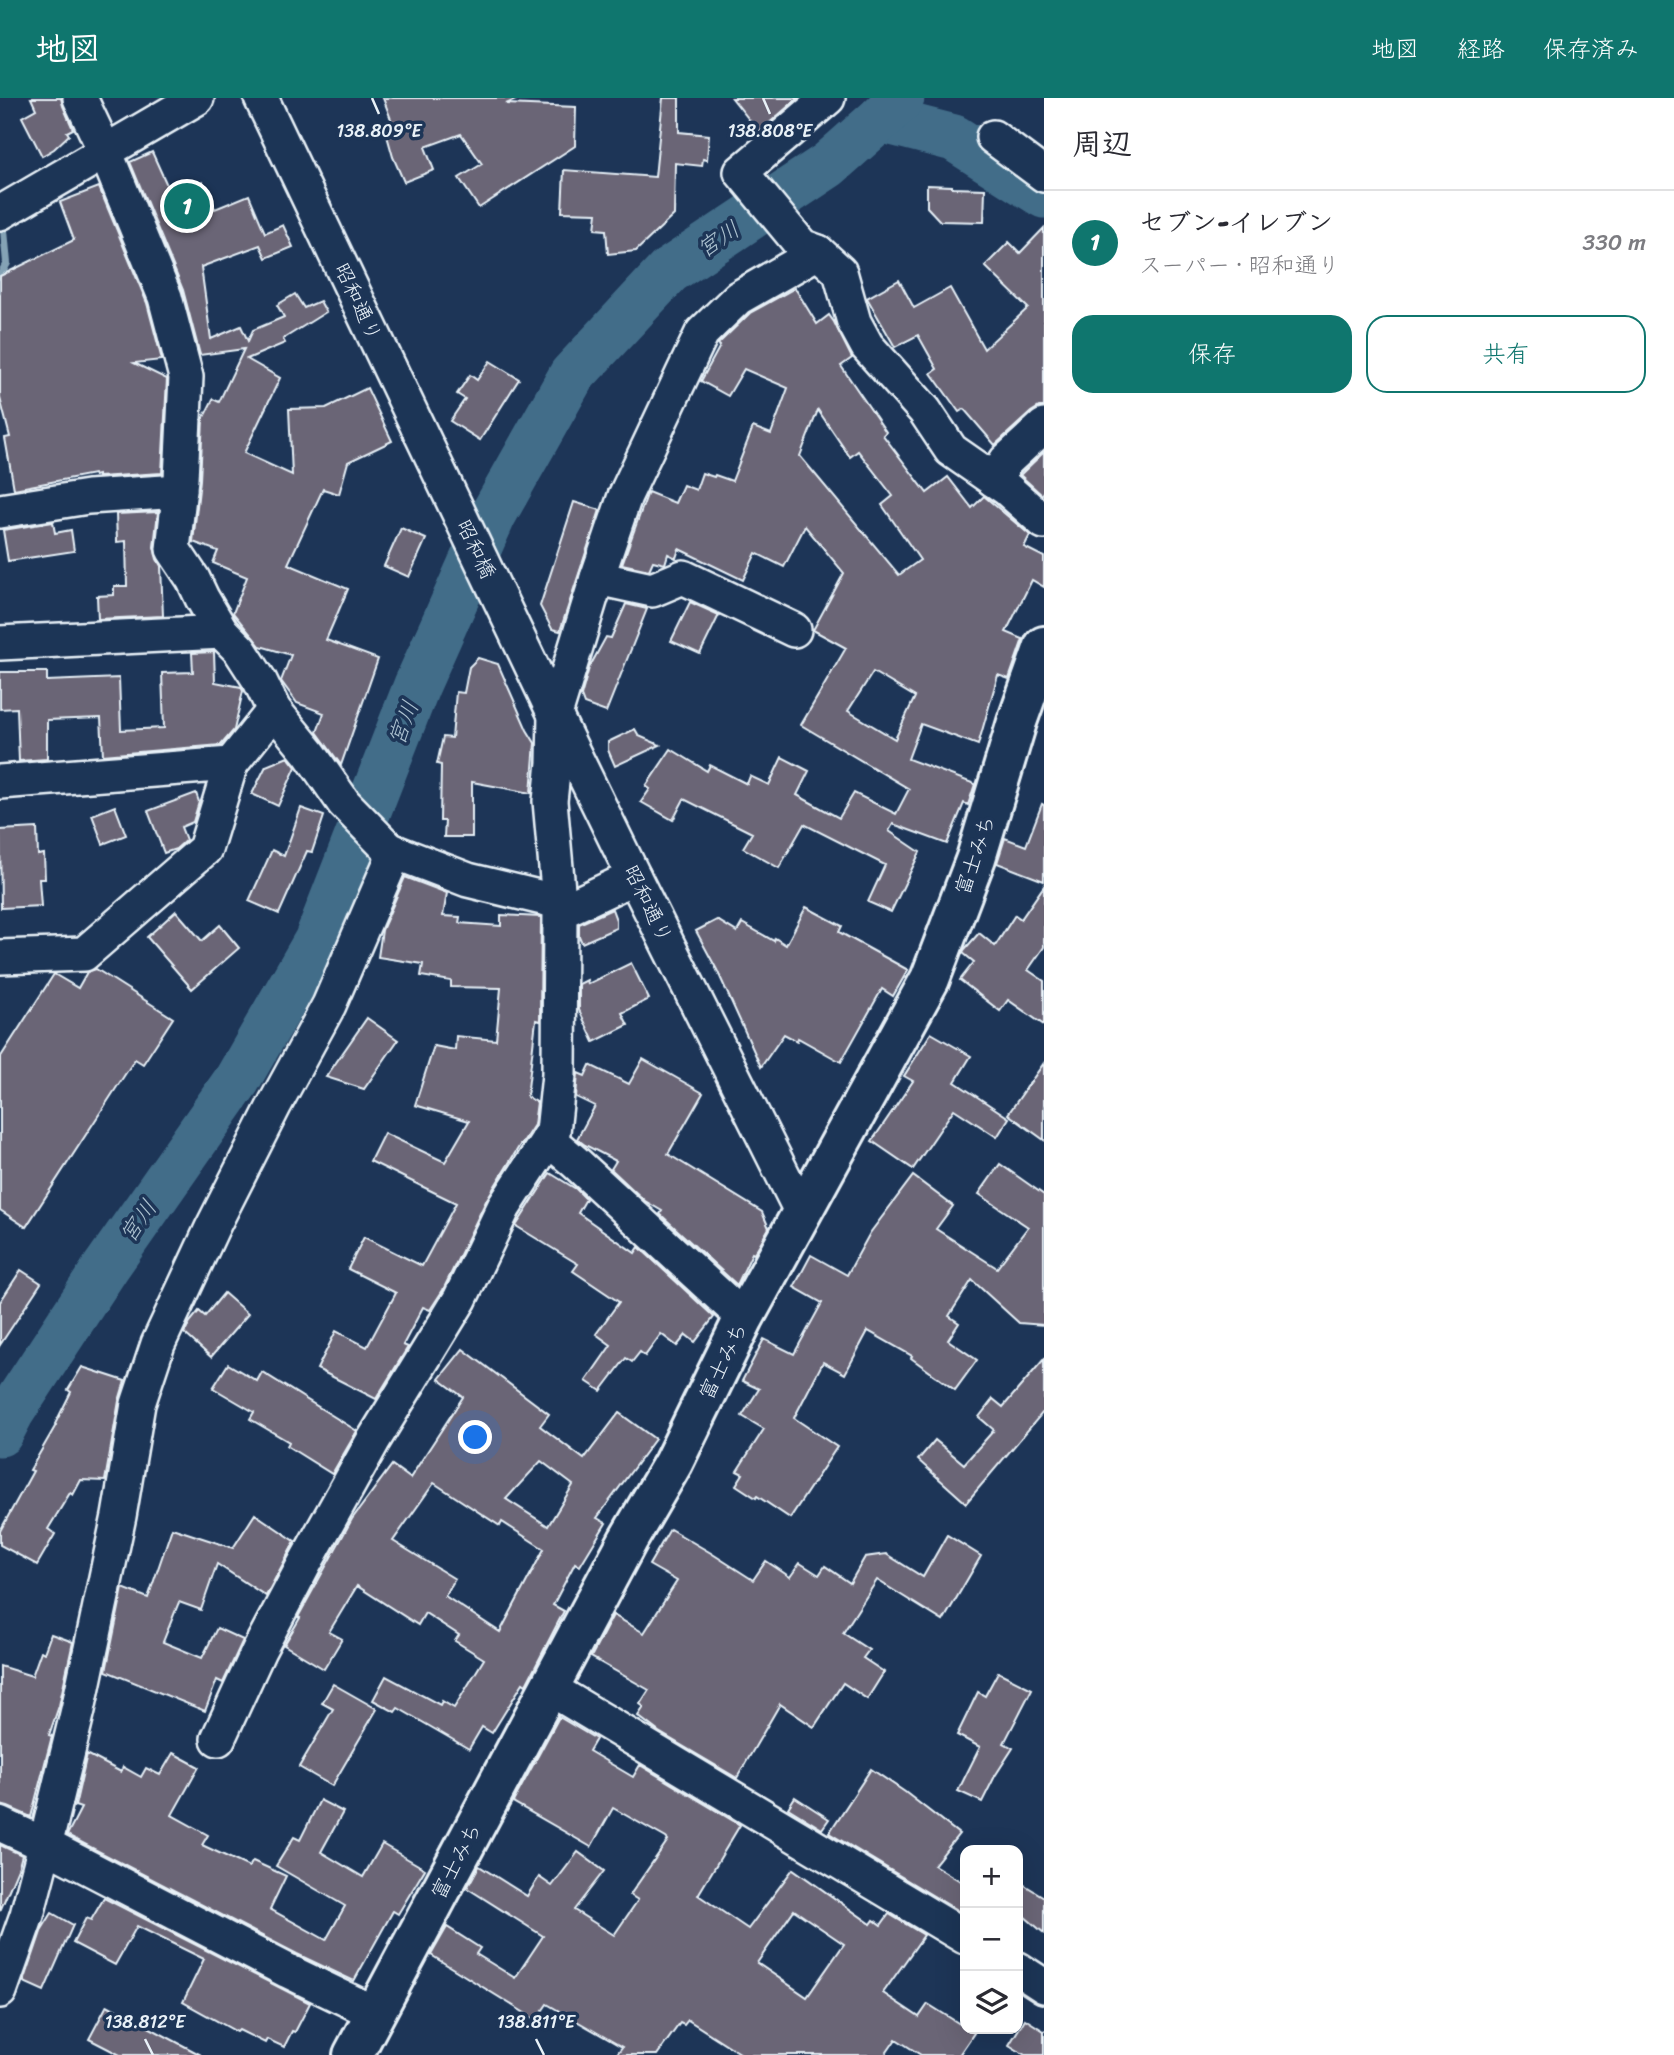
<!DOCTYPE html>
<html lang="ja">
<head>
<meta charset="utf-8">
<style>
	body { margin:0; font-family:Sriracha,"Klee One",sans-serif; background:#f2f2f3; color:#2b2b33 }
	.controls { position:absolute; right:21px; bottom:21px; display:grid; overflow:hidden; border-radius:14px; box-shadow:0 7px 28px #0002 }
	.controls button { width:63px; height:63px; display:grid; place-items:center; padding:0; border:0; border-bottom:2px solid #e1e1e2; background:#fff; color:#2b2b33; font:35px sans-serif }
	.you { position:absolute; left:476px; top:1340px; width:24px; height:24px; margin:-18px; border:5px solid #fff; border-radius:50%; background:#1a73e8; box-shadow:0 0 0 10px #1a73e833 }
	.badge { display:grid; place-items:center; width:46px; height:46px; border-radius:50%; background:#0f766e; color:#fff; font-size:23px; font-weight:700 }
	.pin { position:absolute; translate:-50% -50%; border:4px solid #fff; box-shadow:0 2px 7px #0006 }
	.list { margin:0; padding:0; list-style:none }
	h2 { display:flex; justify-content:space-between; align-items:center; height:91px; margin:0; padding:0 28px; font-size:30px }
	h2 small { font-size:23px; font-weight:400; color:#7c7c81 }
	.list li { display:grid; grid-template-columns:46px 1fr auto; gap:21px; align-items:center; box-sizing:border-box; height:105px; padding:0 28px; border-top:2px solid #e1e1e2 }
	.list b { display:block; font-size:26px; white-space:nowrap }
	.list p { margin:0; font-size:23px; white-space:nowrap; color:#7c7c81 }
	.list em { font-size:23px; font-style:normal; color:#7c7c81 }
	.actions { display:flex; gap:14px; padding:21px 28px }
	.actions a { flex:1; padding:16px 0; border:2px solid #0f766e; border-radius:21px; text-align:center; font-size:24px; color:#0f766e }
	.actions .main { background:#0f766e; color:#fff }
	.icon { flex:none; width:38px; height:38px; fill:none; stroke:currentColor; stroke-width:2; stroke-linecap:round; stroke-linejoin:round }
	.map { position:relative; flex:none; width:1044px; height:1957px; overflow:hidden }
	header { display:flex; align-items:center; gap:42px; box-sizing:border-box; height:98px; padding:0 35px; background:#0f766e; color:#fff }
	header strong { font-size:33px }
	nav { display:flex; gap:38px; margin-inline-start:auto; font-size:24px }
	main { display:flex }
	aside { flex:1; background:#fff }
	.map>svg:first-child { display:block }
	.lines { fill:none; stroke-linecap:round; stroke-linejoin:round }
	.stream { stroke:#84a2b5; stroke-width:8 }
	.river { stroke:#426d89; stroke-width:47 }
	.building { fill:#6a6576; stroke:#e8f1f8; stroke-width:2; fill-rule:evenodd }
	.minor-casing { stroke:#e8f1f8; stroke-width:38 }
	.highway-casing { stroke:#e8f1f8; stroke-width:44 }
	.minor { stroke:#1d3557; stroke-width:33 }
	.highway { stroke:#1d3557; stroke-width:38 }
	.ticks { fill:none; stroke:#e8f1f8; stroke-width:2.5 }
	.labels { text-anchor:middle; stroke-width:7; stroke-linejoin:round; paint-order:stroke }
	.street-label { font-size:21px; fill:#e8f1f8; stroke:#1d3557 }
	.water-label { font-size:23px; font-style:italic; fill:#aec3d1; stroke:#1d3557 }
	.ticks-label { font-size:18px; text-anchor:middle; fill:#e8f1f8; stroke:#1d3557; stroke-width:7; stroke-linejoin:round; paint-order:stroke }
</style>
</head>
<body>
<header>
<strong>地図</strong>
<nav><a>地図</a><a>経路</a><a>保存済み</a></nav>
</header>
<main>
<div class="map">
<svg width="1044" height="1957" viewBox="0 0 1044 1957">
	<rect width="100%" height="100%" fill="#1d3557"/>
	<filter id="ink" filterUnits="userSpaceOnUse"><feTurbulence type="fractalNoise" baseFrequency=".0143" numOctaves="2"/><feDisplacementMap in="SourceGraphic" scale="14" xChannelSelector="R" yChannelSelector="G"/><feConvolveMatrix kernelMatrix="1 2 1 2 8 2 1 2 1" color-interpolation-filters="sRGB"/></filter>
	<g filter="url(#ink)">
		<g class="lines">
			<polyline class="stream" points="0,178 7,165 4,132"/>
			<g class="river">
				<polyline points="880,21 954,40 1044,97"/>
				<polyline points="0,1335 11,1314 106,1169 237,982 317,843 417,587 493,417 572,277 669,173 828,67 880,21 901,0"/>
			</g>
		</g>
		<g class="building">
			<polygon points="31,0 61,0 63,8 73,31 67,34 69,37 54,51 42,58 22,19 36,11"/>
			<polygon points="383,0 520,0 506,6 576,9 575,48 479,110 459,80 482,66 461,36 425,49 434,72 404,84 393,59 386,34 395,32"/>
			<polygon points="663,0 679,0 679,34 709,37 707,62 703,61 702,68 675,65 674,117 636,153 608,156 606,132 595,131 597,115 562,114 564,72 655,79"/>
			<polygon points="732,0 798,0 759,34"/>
			<polygon points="152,54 171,96 203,84 215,111 249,97 265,135 283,127 293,149 266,160 260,147 201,169 211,241 241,228 248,243 253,232 284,219 277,207 295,196 304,210 320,203 326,214 283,241 285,245 247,261 280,280 244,355 292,377 289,311 326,310 367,290 392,343 348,364 339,396 323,391 288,466 348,491 326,542 378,561 341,667 317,634 324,615 297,605 281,583 291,557 260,548 233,515 247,479 213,465 218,453 193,444 200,382 203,321 213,301 219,304 244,251 200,257 183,192 130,64"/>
			<polygon points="927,87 952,88 952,90 985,91 984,124 940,123 927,109"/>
			<polygon points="99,89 147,205 162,262 134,265 167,281 162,375 98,379 98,377 94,378 93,376 14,391 5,340 10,339 0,300 0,178 74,142 60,104"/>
			<polygon points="1044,130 1044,309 1039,309 1031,314 995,347 964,311 959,314 931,275 937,271 918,237 895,249 867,200 899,182 914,210 950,190 984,251 1028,210 985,168 1009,144 1020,155"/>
			<path d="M795 190 817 226 829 217 834 224 852 260 841 268 886 334 883 337 927 395 948 379 972 410 984 398 1030 437 1024 449 1044 459V489L1032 482 1006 534 1023 541 1009 581 998 577 978 647 921 626 908 661 975 686 968 707 964 705 947 746 893 726 889 733 920 754 891 814 868 804 885 767 804 726 779 770 743 750 752 735 684 701 673 722 641 704 650 691 646 688 671 651 707 673 710 667 747 686 750 678 769 687 782 659 809 673 797 697 839 720 854 695 896 716 909 691 801 627 846 550 813 532 844 475 805 428 784 469 756 455 743 482 679 451 676 460 668 456 665 466 653 463 649 472 622 466 648 394 675 405 683 387 696 392 702 375 714 379 715 377 732 383 753 329 771 336 788 290 744 271 728 298 701 283 720 248 718 246 750 215ZM818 312 850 359 858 353 893 398 882 407 920 462 899 477 800 358ZM873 574 915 599 895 641 848 613Z"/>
			<polygon points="490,263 519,281 480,342 450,323 465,301 457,296 470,277 477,282"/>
			<polygon points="1044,354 1044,394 1042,397 1020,377"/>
			<polygon points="574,404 600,412 560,533 552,531 540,508"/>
			<polygon points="158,414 154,449 157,461 161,468 163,518 98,521 97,498 114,497 114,488 127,488 126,443 117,444 116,416"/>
			<polygon points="53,424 55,435 71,432 74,453 8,463 3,432"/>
			<polygon points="401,430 426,441 409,479 384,468"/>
			<polygon points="690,504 719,517 700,556 671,543"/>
			<polygon points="626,506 647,511 606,614 584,606 581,598 589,570 606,539 611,540"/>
			<polygon points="214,554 215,584 241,589 243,593 234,632 221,647 103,657 101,620 47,622 47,661 19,663 17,610 0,611 0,574 47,574 47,583 119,580 121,632 164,630 162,575 193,574 192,555"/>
			<polygon points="478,560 498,566 527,632 535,645 531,695 472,684 472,739 444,739 445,723 440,723 441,667 437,666 443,639 452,640 456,594 464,595 469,569"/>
			<polygon points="635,631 639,638 660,647 615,668 608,652 608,644"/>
			<polygon points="288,659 296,669 278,708 252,696 266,668"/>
			<polygon points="196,695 199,704 193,724 181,729 186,742 176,751 164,755 148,713"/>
			<polygon points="1042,706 1044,707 1044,783 997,765 1005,740 1026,748"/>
			<polygon points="115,708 126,737 103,746 92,717"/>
			<polygon points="301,710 324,718 312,754 307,753 279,816 249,803 272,752 284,758"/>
			<polygon points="37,730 38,757 44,756 45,781 39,781 41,808 1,810 0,732"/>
			<polygon points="405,779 447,795 443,818 460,819 459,825 501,828 501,817 541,819 540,923 536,922 527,999 537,1004 534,1027 521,1047 520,1047 487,1101 443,1192 430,1212 423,1209 403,1247 408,1249 376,1301 317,1271 336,1233 367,1249 396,1195 348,1171 364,1139 422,1168 456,1105 370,1063 384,1035 445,1064 469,1023 415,1007 434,948 455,952 456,938 496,942 501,890 451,889 451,883 421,878 423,866 378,859 382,832"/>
			<polygon points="1044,788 1044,849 1028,872 1044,883 1044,927 1008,902 1000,913 960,882 974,864 963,855 964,852 979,835 995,848 1015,817 1021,821"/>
			<polygon points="806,809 842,828 839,834 908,872 893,898 882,891 841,964 798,940 797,943 784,936 761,969 717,872 696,833 717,822 737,834 742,825 774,843 775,840 786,847"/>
			<polygon points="612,811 616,822 616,830 582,845 579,838 579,826"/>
			<polygon points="176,813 202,843 220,827 239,850 192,891 147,839"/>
			<polygon points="631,865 649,901 622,915 628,927 594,944 579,912 579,886 587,882 588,886"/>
			<polygon points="96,871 173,920 143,966 135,961 26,1129 0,1112 0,960 54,876 78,890 87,874"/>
			<polygon points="367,920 398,942 364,991 326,979"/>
			<polygon points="931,935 971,958 955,984 1009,1020 997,1039 954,1011 913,1071 872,1043 913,983 904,978"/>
			<polygon points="643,961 703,995 668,1056 762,1114 769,1130 754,1156 752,1155 737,1187 660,1116 662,1113 645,1103 611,1071 616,1063 585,1047 577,1041 595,1008 576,999 578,975 585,978 590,967 629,986"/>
			<polygon points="1044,965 1044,1042 1008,1016"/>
			<polygon points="1000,1066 1044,1097 1044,1227 1019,1225 972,1182 949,1218 959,1225 948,1242 977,1262 955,1292 911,1260 912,1258 868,1233 845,1276 823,1264 794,1320 837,1349 790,1420 757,1398 756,1400 736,1387 743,1376 737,1373 764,1331 742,1318 759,1291 742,1283 764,1241 794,1256 822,1205 794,1189 811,1157 847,1177 870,1135 913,1078 953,1108 936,1131 997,1170 1028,1129 979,1096"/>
			<polygon points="550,1075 576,1091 586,1101 578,1115 635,1155 639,1149 714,1219 695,1244 686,1237 677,1248 661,1236 645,1258 640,1254 632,1264 626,1260 601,1293 586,1283 611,1247 596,1236 619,1204 573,1173 578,1166 516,1128"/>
			<polygon points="21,1172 41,1185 0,1247 0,1204"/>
			<polygon points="224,1195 248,1216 211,1259 184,1235 190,1224 199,1213 205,1218"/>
			<path d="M463 1251 549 1316 540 1328 584 1361 619 1315 655 1341 597 1420 606 1425 580 1468 575 1465 553 1507 564 1513 526 1587 523 1585 492 1635 482 1629 469 1651 398 1610 395 1614 373 1602 386 1578 440 1607 442 1603 454 1610 484 1561 455 1543 459 1537 425 1515 418 1527 357 1488 329 1534 342 1541 324 1571 284 1547 300 1520 298 1519 352 1421 392 1367 410 1380 463 1299 439 1281ZM541 1363 573 1387 548 1428 506 1401ZM434 1385 500 1428 502 1424 544 1451 500 1534 445 1498 455 1481 393 1443Z"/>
			<polygon points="1044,1261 1044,1313 966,1405 918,1362 935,1342 964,1366 994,1332 979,1319 993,1301 1003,1309"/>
			<polygon points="228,1266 257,1283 262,1274 357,1333 332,1376 287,1348 289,1344 250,1321 254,1314 213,1290"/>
			<polygon points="82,1269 125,1283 119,1303 105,1383 81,1382 73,1397 70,1395 48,1431 55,1436 37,1467 0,1447 0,1433 33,1373 30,1372 56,1327 55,1326 71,1294 68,1292"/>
			<polygon points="255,1416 295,1443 266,1498 217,1466 201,1512 179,1504 163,1544 202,1560 217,1530 243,1542 223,1585 217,1582 205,1613 106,1573 123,1490 148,1500 172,1430 233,1450"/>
			<polygon points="670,1431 711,1455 753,1482 766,1463 790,1479 800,1465 819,1477 825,1468 850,1485 865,1459 886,1456 923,1479 947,1437 981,1458 943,1523 877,1482 843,1535 869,1552 863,1560 884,1574 867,1601 843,1585 814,1629 780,1606 737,1680 659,1634 638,1618 644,1609 640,1606 649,1592 591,1559 613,1517 644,1535 677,1483 649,1467"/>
			<polygon points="51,1536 73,1544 59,1608 49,1637 52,1638 31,1719 8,1709 0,1707 0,1568 32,1578 41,1553 44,1555"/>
			<polygon points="998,1574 1032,1591 1004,1645 1013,1650 995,1678 982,1704 958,1693 980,1649 957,1637 978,1594 985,1598"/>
			<polygon points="333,1586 377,1611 332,1688 299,1669 333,1611 322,1605"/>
			<path d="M559 1619 596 1641 589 1653 633 1679 640 1667 740 1727 698 1797 748 1831 793 1771 871 1826 874 1822 881 1827 889 1816 924 1837 883 1895 919 1919 928 1906 974 1935 959 1957H921L896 1941 885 1957H743L688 1922 684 1927 680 1925 657 1957H616L622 1949 547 1906 536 1922 431 1857 447 1829 480 1850 476 1856 515 1880 543 1838 467 1790 479 1768 527 1798 539 1779 552 1788 578 1754 604 1773 574 1812 614 1837 638 1802 630 1797 668 1742 666 1740 613 1710 591 1749 513 1704ZM794 1812 844 1846 807 1899 757 1865Z"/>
			<polygon points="173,1655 199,1669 172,1717 208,1737 202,1747 249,1769 253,1763 286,1778 270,1811 326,1842 345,1808 276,1768 294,1739 300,1742 320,1702 343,1714 321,1754 363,1779 382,1746 425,1771 398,1816 393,1813 354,1883 297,1856 67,1737 81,1710 75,1708 87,1656 121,1674 123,1669 141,1679 146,1670 160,1677"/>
			<polygon points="871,1671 905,1694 959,1736 934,1767 965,1786 965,1817 829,1735"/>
			<polygon points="795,1699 829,1721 822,1731 788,1710"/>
			<polygon points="0,1747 22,1757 19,1768 0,1813"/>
			<polygon points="1018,1783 1044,1799 1044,1835 1018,1813"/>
			<polygon points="104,1800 310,1905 295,1934 292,1933 284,1949 267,1941 265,1945 239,1932 237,1934 183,1904 204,1861 137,1828 115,1867 73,1845 86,1820 91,1822"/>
			<polygon points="52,1815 73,1827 44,1893 24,1884 42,1831"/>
			<polygon points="107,1907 201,1957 120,1957 89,1941"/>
			<polygon points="1025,1921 1044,1933 1044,1957 1025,1957 1009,1947"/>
		</g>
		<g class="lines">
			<defs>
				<g id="minor">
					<polyline points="261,0 555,617 634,779 802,1115"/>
					<polyline points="828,0 741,74 802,148 818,154 840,174 854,224 867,248 925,313 951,352 1007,391 1044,424"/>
					<polyline points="993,39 1044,77"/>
					<polyline points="0,115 197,0"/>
					<polyline points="994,382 1006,363 1044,328"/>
					<polyline points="0,413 88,399 180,393"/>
					<polyline points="597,480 652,492 683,479 794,532"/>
					<polyline points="0,545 222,534"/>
					<polyline points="0,684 231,666"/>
					<polyline points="395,754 468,782 559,804"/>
					<polyline points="560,814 550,703 554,665 555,617 597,480 625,398 702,235 738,200 818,154"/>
					<polyline points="0,859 84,856 205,751 231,666 274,612"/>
					<polyline points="548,1041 575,1064 744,1220"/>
					<polyline points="549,1590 965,1839"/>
					<polyline points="218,1641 259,1552 305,1465 373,1343 460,1201 504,1109 553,1034 559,977 560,814 634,779"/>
					<polyline points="0,1726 39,1744 288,1873 375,1915"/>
					<polyline points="1018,1871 1044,1888"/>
					<polyline points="0,1893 27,1817 45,1748 78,1612 119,1418 138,1306 158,1246 212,1130 275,1006 329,907 395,754 388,750 344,705 310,656 274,612 260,583 240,552 222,534 202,500 193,481 173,451 181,381 186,279 165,199 105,53 80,0"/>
				</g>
				<polyline id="highway" points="353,1957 628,1442 673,1365 744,1220 930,881 976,760 1017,624 1044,548"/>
			</defs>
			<use href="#minor" class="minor-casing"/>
			<use href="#highway" class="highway-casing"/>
			<use href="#minor" class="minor"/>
			<use href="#highway" class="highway"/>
		</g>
	</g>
	<path class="ticks" d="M372 0 379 16M763 0 770 16M145 1941 153 1957M536 1941 544 1957"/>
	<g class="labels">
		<g class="street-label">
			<text transform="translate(358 204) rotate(65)" y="7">昭和通り</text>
			<text transform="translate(476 451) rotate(64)" y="7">昭和橋</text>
			<text transform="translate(975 757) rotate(-71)" y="7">富士みち</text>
			<text transform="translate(648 806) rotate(64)" y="7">昭和通り</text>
			<text transform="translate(723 1263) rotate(-64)" y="7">富士みち</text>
			<text transform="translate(456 1763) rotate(-62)" y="7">富士みち</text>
		</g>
		<g class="water-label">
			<text transform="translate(718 141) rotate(-34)" y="8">宮川</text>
			<text transform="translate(403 625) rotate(-69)" y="8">宮川</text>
			<text transform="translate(138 1123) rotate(-55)" y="8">宮川</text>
		</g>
	</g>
	<g class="ticks-label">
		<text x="379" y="39">138.809°E</text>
		<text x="770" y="39">138.808°E</text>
		<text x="145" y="1930">138.812°E</text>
		<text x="536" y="1930">138.811°E</text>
	</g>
</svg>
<div class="controls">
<button>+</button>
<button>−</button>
<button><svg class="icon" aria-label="layers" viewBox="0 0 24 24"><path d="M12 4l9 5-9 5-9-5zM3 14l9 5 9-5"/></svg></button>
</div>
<div class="you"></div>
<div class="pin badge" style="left:187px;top:108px">1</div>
</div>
<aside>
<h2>周辺<small></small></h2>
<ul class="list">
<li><span class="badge">1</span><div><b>セブン-イレブン</b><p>スーパー · 昭和通り</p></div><em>330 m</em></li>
</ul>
<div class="actions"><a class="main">保存</a><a>共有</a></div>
</aside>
</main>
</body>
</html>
